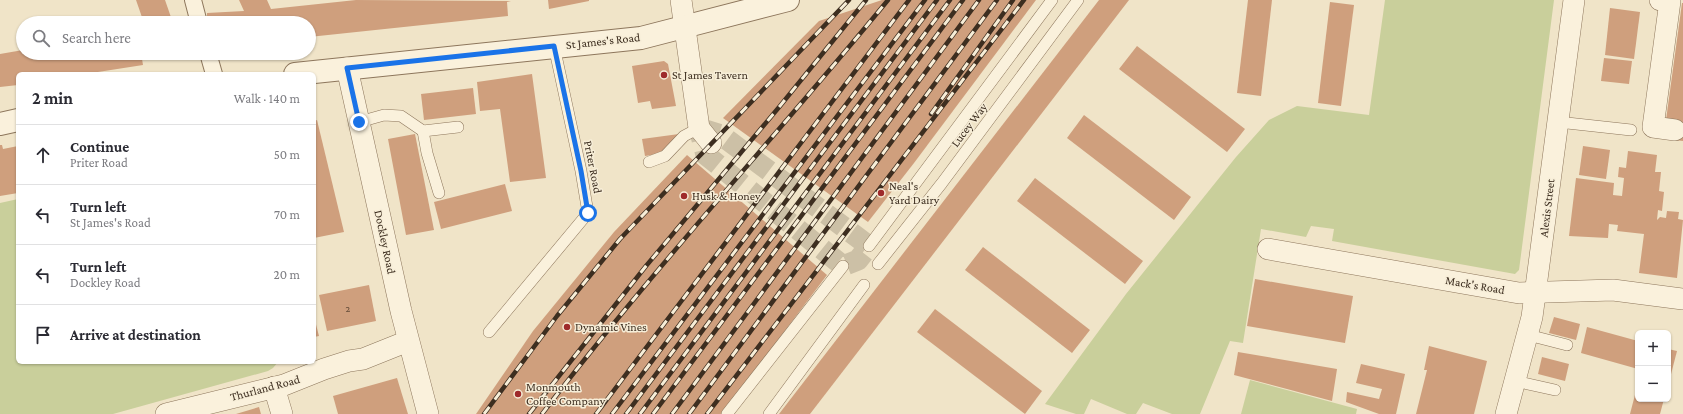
<!DOCTYPE html>
<html lang="en">
<head>
<meta charset="utf-8">
<style>
	body { margin:0; font-family:"Crimson Pro",serif; background:#f7f7f7; color:#2b2b33 }
	.controls { position:absolute; right:12px; bottom:12px; display:grid; overflow:hidden; border-radius:6px; box-shadow:0 1px 3px #0004 }
	.controls button { width:36px; height:36px; display:grid; place-items:center; padding:0; border:0; border-bottom:1px solid #e1e1e2; background:#fff; color:#2b2b33; font:20px sans-serif }
	.stop { position:absolute; width:12px; height:12px; margin:-9px; border:3px solid #1a73e8; border-radius:50%; background:#fff }
	.stop.end { background:#1a73e8; border-color:#fff; box-shadow:0 1px 4px #0008 }
	.list { margin:0; padding:0; list-style:none }
	h2 { display:flex; justify-content:space-between; align-items:center; height:52px; margin:0; padding:0 16px; font-size:17px }
	h2 small { font-size:13px; font-weight:400; color:#7c7c81 }
	.list li { display:grid; grid-template-columns:26px 1fr auto; gap:12px; align-items:center; box-sizing:border-box; height:60px; padding:0 16px; border-top:1px solid #e1e1e2 }
	.list b { display:block; font-size:15px; white-space:nowrap }
	.list p { margin:0; font-size:13px; white-space:nowrap; color:#7c7c81 }
	.list em { font-size:13px; font-style:normal; color:#7c7c81 }
	.icon { flex:none; width:22px; height:22px; fill:none; stroke:currentColor; stroke-width:2; stroke-linecap:round; stroke-linejoin:round }
	.map { position:relative; flex:none; width:1683px; height:414px; overflow:hidden }
	.search { position:absolute; background:#fff; box-shadow:0 1px 3px #0004; left:16px; top:16px; width:300px; height:44px; display:flex; align-items:center; gap:10px; box-sizing:border-box; padding:0 14px; border-radius:22px; color:#7c7c81; font-size:15px }
	.panel { position:absolute; background:#fff; box-shadow:0 1px 3px #0004; left:16px; top:72px; width:300px; height:292px; border-radius:6px }
	.map>svg:first-child { display:block }
	.green { fill:#c9cf9b }
	.building { fill:#cf9f7d }
	.lines { fill:none; stroke-linecap:round; stroke-linejoin:round }
	.minor-tunnel { stroke:#ccc0a6; stroke-width:21; stroke-dasharray:21 10; stroke-linecap:butt }
	.service-casing { stroke:#8d765c; stroke-width:12 }
	.pedestrian-casing { stroke:#8d765c; stroke-width:18 }
	.minor-casing { stroke:#8d765c; stroke-width:22 }
	.tertiary-casing { stroke:#8d765c; stroke-width:24 }
	.service { stroke:#faf1dc; stroke-width:11 }
	.pedestrian { stroke:#faf1dc; stroke-width:16 }
	.minor { stroke:#faf1dc; stroke-width:21 }
	.tertiary { stroke:#faf1dc; stroke-width:22 }
	.rail-casing { stroke:#3d2e20; stroke-width:4.5 }
	.rail { stroke:#f7eed8; stroke-width:3; stroke-dasharray:9; stroke-linecap:butt }
	.route { stroke:#1a73e8; stroke-width:5 }
	.poi-dot { fill:#9e2a2b; stroke:#f7eed8; stroke-width:1.5 }
	.labels { text-anchor:middle; stroke-width:3; stroke-linejoin:round; paint-order:stroke }
	.number-label { font-size:10px; fill:#624a37 }
	.street-label { font-size:12px; fill:#3d2e20; stroke:#f7eed8 }
	.poi-label { font-size:12px; fill:#3d2e20; stroke:#f7eed8; text-anchor:start }
</style>
</head>
<body>
<div class="map">
<svg width="1683" height="414" viewBox="0 0 1683 414">
	<rect width="100%" height="100%" fill="#f0e4c8"/>
	<g class="green">
		<polygon points="1385,0 1554,0 1519,270 1515,274 1332,241 1334,229 1311,226 1306,237 1261,229 1243,343 1230,341 1200,414 1172,414 1143,403 1136,414 1127,414 1091,399 1084,414 1076,414 1045,404 1126,294 1236,157 1269,120 1297,106 1369,115"/>
		<polygon points="18,199 18,362 278,362 273,368 268,371 113,414 0,414 0,203"/>
		<polygon points="1250,380 1357,409 1356,414 1241,414"/>
	</g>
	<g class="building">
		<polygon points="136,0 165,0 173,23 144,23"/>
		<polygon points="239,0 267,0 271,9 356,0 511,1 507,2 508,16 309,37 309,23 207,23 207,13 244,11"/>
		<polygon points="548,0 589,0 589,1 549,9"/>
		<polygon points="882,0 1036,0 914,163 868,222 723,118 819,21"/>
		<polygon points="1099,0 1129,0 810,414 779,414"/>
		<polygon points="1248,0 1272,0 1261,96 1237,93"/>
		<polygon points="1330,2 1354,5 1341,106 1318,103"/>
		<polygon points="1682,3 1683,3 1683,141 1674,140 1666,120"/>
		<polygon points="1610,8 1640,12 1634,59 1605,55"/>
		<polygon points="1137,46 1245,129 1227,152 1119,69"/>
		<polygon points="23,50 23,53 141,53 143,65 85,74 18,74 18,85 0,87 0,54"/>
		<polygon points="216,53 261,53 261,57 217,59"/>
		<polygon points="1604,58 1632,61 1629,84 1601,81"/>
		<polygon points="664,61 668,64 676,106 652,109 650,101 638,103 632,66"/>
		<polygon points="532,74 546,178 510,182 500,109 480,111 477,82"/>
		<polygon points="473,88 476,114 424,120 421,94"/>
		<polygon points="1084,115 1191,197 1174,220 1067,138"/>
		<polygon points="317,120 344,232 314,238 314,121"/>
		<polygon points="415,134 434,230 406,235 388,139"/>
		<polygon points="679,134 664,153 645,156 642,139"/>
		<polygon points="0,145 2,145 3,149 18,146 18,193 0,196"/>
		<polygon points="1583,146 1610,150 1606,179 1579,175"/>
		<polygon points="1628,151 1657,155 1655,172 1661,172 1659,191 1664,192 1662,211 1658,210 1657,220 1660,217 1666,218 1667,211 1679,212 1678,219 1683,220 1677,278 1639,273 1644,234 1617,231 1618,225 1609,224 1608,238 1569,236 1576,178 1614,183 1613,195 1622,196 1624,178 1618,177 1619,167 1626,168"/>
		<polygon points="687,155 827,275 722,414 476,414 533,331 614,232"/>
		<polygon points="1035,178 1143,261 1125,284 1017,201"/>
		<polygon points="505,184 512,211 441,229 434,202"/>
		<polygon points="983,247 1090,330 1072,353 965,270"/>
		<polygon points="1255,279 1353,296 1345,343 1247,326"/>
		<polygon points="369,285 376,321 327,331 319,295"/>
		<polygon points="935,309 1042,391 1025,414 917,332"/>
		<polygon points="314,317 319,336 314,337"/>
		<polygon points="1554,317 1580,324 1576,340 1549,333"/>
		<polygon points="1587,327 1638,341 1638,369 1581,353"/>
		<polygon points="1429,346 1487,361 1474,414 1416,414 1427,370 1424,370"/>
		<polygon points="1668,349 1677,351 1669,382 1668,382"/>
		<polygon points="1238,352 1337,369 1332,401 1234,375"/>
		<polygon points="1542,357 1569,364 1565,381 1538,374"/>
		<polygon points="1361,364 1405,374 1396,414 1379,414 1346,402 1347,392 1379,399 1382,389 1356,383"/>
		<polygon points="397,378 408,414 338,414 333,396"/>
		<polygon points="1637,387 1638,399 1664,399 1660,414 1630,414"/>
		<polygon points="259,407 261,414 236,414"/>
	</g>
	<g class="lines">
		<polygon class="minor-tunnel" points="699,128 721,135 869,246 858,260 843,266 706,155"/>
		<defs>
			<g id="service">
				<polyline points="359,122 384,115 401,116 423,131 458,127"/>
				<polyline points="1558,122 1631,130"/>
				<polyline points="423,131 427,153 439,193"/>
				<polyline points="649,162 665,156 684,136 699,128"/>
				<polyline points="869,246 1052,0"/>
				<polyline points="878,264 942,183 1078,0"/>
				<polyline points="489,332 588,213 581,171 554,46"/>
				<polyline points="1528,335 1567,345"/>
				<polyline points="1515,381 1555,390"/>
				<polyline points="727,414 843,266"/>
				<polyline points="769,414 864,285"/>
			</g>
			<g id="pedestrian">
				<polyline points="193,0 199,23"/>
				<polyline points="208,53 214,74"/>
			</g>
			<g id="minor">
				<polyline points="681,0 699,128 711,143"/>
				<polyline points="1660,0 1670,1 1653,127 1675,130"/>
				<polyline points="347,68 401,311 428,414"/>
				<polyline points="1268,249 1519,293 1613,290 1683,299"/>
				<polyline points="274,387 282,414"/>
				<polyline points="166,414 284,385 324,369 349,361 363,359 408,341"/>
				<polyline points="1506,414 1532,317 1574,0"/>
			</g>
			<g id="tertiary">
				<polyline points="295,74 641,38 788,0"/>
				<polyline points="0,124 18,120"/>
			</g>
		</defs>
		<use href="#service" class="service-casing"/>
		<use href="#pedestrian" class="pedestrian-casing"/>
		<use href="#minor" class="minor-casing"/>
		<use href="#tertiary" class="tertiary-casing"/>
		<use href="#service" class="service"/>
		<use href="#pedestrian" class="pedestrian"/>
		<use href="#minor" class="minor"/>
		<use href="#tertiary" class="tertiary"/>
		<defs>
			<g id="rail">
				<polyline points="931,114 1013,0"/>
				<polyline points="484,414 557,316 620,239 849,0"/>
				<polyline points="529,414 646,266 780,106 866,0"/>
				<path d="M542 414C651 271 774 139 888 0"/>
				<polyline points="596,414 909,0"/>
				<polyline points="612,414 925,0"/>
				<polyline points="626,414 937,0"/>
				<polyline points="640,414 950,0"/>
				<polyline points="653,414 963,0"/>
				<polyline points="672,414 979,0"/>
				<polyline points="689,414 997,0"/>
				<polyline points="707,414 1024,0"/>
			</g>
		</defs>
		<use href="#rail" class="rail-casing"/>
		<use href="#rail" class="rail"/>
	</g>
	<g class="lines">
		<polyline class="route" points="359,122 347,68 554,46 581,171 588,213"/>
	</g>
	<g class="poi-dot">
		<circle cx="664" cy="75" r="4"/>
		<circle cx="881" cy="193" r="4"/>
		<circle cx="684" cy="196" r="4"/>
		<circle cx="567" cy="327" r="4"/>
		<circle cx="518" cy="394" r="4"/>
	</g>
	<g class="labels">
		<g class="number-label">
			<text x="348" y="312">2</text>
		</g>
		<g class="street-label">
			<text transform="translate(603 41) rotate(-6)" y="4">St James's Road</text>
			<text transform="translate(969 125) rotate(-53)" y="4">Lucey Way</text>
			<text transform="translate(593 167) rotate(79)" y="4">Priter Road</text>
			<text transform="translate(1547 208) rotate(-83)" y="4">Alexis Street</text>
			<text transform="translate(385 242) rotate(78)" y="4">Dockley Road</text>
			<text transform="translate(1475 285) rotate(10)" y="4">Mack's Road</text>
			<text transform="translate(265 388) rotate(-15)" y="4">Thurland Road</text>
		</g>
		<g class="poi-label">
			<text x="672" y="79">St James Tavern</text>
			<text x="889" y="190">Neal's<tspan x="889" dy="14">Yard Dairy</tspan></text>
			<text x="692" y="200">Husk &amp; Honey</text>
			<text x="575" y="331">Dynamic Vines</text>
			<text x="526" y="391">Monmouth<tspan x="526" dy="14">Coffee Company</tspan></text>
		</g>
	</g>
</svg>
<div class="controls">
<button>+</button>
<button>−</button>
</div>
<div class="stop" style="left:588px;top:213px"></div>
<div class="stop end" style="left:359px;top:122px"></div>
<div class="search"><svg class="icon" aria-label="search" viewBox="0 0 24 24"><circle cx="10" cy="10" r="6"/><path d="M15 15l6 6"/></svg>Search here</div>
<section class="panel">
<h2>2 min<small>Walk · 140 m</small></h2>
<ul class="list">
<li><svg class="icon" aria-label="ahead" viewBox="0 0 24 24"><path d="M12 20V5M6 11l6-6 6 6"/></svg><div><b>Continue</b><p>Priter Road</p></div><em>50 m</em></li>
<li><svg class="icon" aria-label="left" viewBox="0 0 24 24"><path d="M17 20v-9H6M10 6l-5 5 5 5"/></svg><div><b>Turn left</b><p>St James's Road</p></div><em>70 m</em></li>
<li><svg class="icon" aria-label="left" viewBox="0 0 24 24"><path d="M17 20v-9H6M10 6l-5 5 5 5"/></svg><div><b>Turn left</b><p>Dockley Road</p></div><em>20 m</em></li>
<li><svg class="icon" aria-label="arrive" viewBox="0 0 24 24"><path d="M6 21V4h12l-3 4 3 4H6"/></svg><div><b>Arrive at destination</b></div></li>
</ul>
</section>
</div>
</body>
</html>
